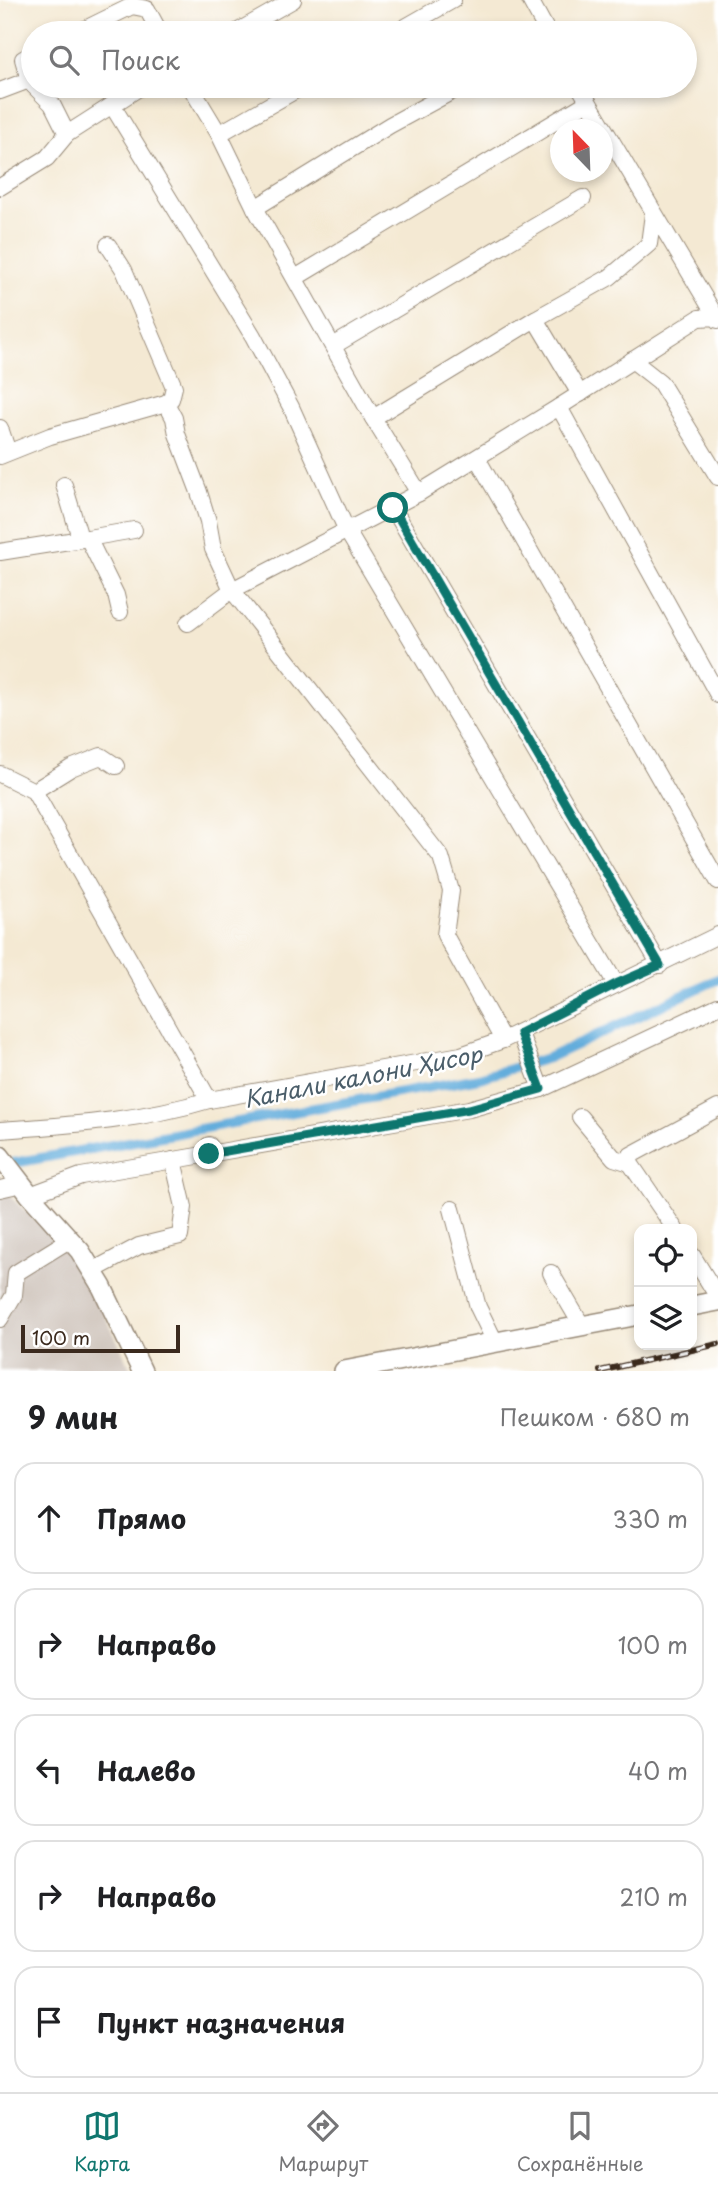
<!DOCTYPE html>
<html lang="ru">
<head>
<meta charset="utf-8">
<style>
	body { margin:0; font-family:"Playpen Sans",sans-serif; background:#f6f6f6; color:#202124 }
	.controls { position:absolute; right:21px; bottom:21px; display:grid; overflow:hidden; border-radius:14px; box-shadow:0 4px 10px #0003 }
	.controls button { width:63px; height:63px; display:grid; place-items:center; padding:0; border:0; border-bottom:2px solid #e0e0e0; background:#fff; color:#202124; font:35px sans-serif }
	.compass { position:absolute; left:550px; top:119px; width:63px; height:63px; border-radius:50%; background:#fff; box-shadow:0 4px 10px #0003; rotate:337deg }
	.scale { position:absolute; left:21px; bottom:18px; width:159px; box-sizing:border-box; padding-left:7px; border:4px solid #3b2a1e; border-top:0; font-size:19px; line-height:24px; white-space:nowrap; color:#3b2a1e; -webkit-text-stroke:5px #fff; paint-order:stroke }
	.stop { position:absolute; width:21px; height:21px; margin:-16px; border:5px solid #0f766e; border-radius:50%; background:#fff }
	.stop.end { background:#0f766e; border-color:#fff; box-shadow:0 2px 7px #0008 }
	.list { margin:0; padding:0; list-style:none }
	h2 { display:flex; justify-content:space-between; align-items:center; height:91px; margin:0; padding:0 28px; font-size:30px }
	h2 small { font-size:23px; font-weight:400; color:#757577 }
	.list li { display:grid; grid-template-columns:46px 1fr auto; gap:21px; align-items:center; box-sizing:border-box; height:112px; margin:0 14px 14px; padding:0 14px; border:2px solid #e0e0e0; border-radius:21px }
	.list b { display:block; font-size:26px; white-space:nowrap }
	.list em { font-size:23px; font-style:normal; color:#757577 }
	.icon { flex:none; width:38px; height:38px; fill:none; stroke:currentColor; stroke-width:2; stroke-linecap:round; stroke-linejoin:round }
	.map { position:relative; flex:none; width:718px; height:1371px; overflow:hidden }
	.search { position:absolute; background:#fff; box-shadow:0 4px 10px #0003; left:21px; right:21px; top:21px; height:77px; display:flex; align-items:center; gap:18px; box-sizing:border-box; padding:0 24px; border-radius:38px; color:#757577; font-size:26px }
	.sheet { height:721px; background:#fff }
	nav { display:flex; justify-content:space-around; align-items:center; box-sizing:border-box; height:98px; border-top:2px solid #e0e0e0; background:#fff; font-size:19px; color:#757577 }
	nav a { display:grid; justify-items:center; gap:4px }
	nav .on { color:#0f766e }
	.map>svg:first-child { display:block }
	.industrial { fill:#cdc2b9 }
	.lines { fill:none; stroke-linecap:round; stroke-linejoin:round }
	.canal { stroke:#64addc; stroke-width:10 }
	.minor-casing { stroke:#988a78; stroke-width:18 }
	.major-casing { stroke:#988a78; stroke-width:22 }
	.minor { stroke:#fff; stroke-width:16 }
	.major { stroke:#fff; stroke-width:19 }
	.rail-casing { stroke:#3b2a1e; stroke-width:6 }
	.rail { stroke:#fff; stroke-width:3.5; stroke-dasharray:10; stroke-linecap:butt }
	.route { stroke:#0f766e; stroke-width:9 }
	.labels { text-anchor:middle; stroke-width:5; stroke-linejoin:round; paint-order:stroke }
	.water-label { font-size:23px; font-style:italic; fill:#4b5e6a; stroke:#fff }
</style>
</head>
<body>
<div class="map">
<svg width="718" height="1371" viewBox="0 0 718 1371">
	<rect width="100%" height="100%" fill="#fff"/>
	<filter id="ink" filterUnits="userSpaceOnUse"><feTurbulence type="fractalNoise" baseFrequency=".0143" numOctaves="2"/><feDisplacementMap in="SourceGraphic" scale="14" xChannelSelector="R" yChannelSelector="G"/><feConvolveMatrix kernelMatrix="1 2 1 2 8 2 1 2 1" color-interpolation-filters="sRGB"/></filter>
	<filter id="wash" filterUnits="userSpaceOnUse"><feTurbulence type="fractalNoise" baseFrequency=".00686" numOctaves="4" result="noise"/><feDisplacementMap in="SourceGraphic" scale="28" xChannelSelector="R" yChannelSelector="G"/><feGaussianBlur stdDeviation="1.57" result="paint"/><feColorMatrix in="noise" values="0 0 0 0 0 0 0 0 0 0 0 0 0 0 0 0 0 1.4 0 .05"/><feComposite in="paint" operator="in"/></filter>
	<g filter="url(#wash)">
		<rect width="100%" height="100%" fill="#f4e9d3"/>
		<polygon class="industrial" points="5,1192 78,1260 132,1371 0,1371 0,1193"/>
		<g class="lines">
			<polyline class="canal" points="3,1165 479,1078 548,1058 718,979"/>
		</g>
	</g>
	<g filter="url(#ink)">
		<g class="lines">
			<defs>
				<g id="minor">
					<polyline points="530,0 548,33"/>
					<polyline points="77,33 132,6 147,9 160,33"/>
					<polyline points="235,33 293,0"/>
					<polyline points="395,33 453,0"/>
					<polyline points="33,54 23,59 29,80 33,85"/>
					<polyline points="34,86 52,104 67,134 142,86"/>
					<polyline points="190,86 219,134 255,208 373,418 419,493"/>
					<polyline points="579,86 716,317"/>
					<polyline points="0,91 29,80"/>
					<polyline points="112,105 253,336 291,407 347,531 616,984"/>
					<polyline points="219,134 303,86"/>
					<polyline points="0,187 47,158 67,134"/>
					<polyline points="255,208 390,125 462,86"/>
					<polyline points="295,278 588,102"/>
					<polyline points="535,319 610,277 649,244 653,214"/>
					<polyline points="333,346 583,198"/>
					<polyline points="632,360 660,382 718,477"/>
					<polyline points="559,407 718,695"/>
					<polyline points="373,418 535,319 580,394"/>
					<polyline points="0,428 8,452"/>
					<polyline points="0,456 50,436 166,403 171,399 174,387 124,270 108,245"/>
					<polyline points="477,458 718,881"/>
					<polyline points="64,485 78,531 78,539"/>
					<polyline points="393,508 660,965"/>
					<polyline points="88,538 134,530"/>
					<polyline points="0,552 88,538 116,595 120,612"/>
					<polyline points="188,623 232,590 419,493 559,407 699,318 716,317 718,320"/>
					<polyline points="0,774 34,791 209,1100 461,1055 503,1040 445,935 451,891 441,857 232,590 213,549 208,521 199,492 177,434 174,418 166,403"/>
					<polyline points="34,791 71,768 101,756 116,766"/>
					<polyline points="520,1033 541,1089"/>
					<polyline points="503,1040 718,935"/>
					<polyline points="580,1117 614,1158 630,1163"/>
					<path d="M0 1130C71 1125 140 1121 209 1100"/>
					<polyline points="209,1145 209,1154 469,1109 541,1089 718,1006"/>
					<polyline points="0,1189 22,1184"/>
					<polyline points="30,1195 81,1176 209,1154"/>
					<polyline points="452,1209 478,1307 495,1342"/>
					<polyline points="675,1229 630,1163 631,1155 718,1108"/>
					<polyline points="692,1255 718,1297"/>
					<polyline points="92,1271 139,1246 180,1236 184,1207 173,1160"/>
					<polyline points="551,1273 582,1326"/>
					<polyline points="0,1319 14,1295 16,1273 69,1240"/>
				</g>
				<g id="major">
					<polyline points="0,1156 30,1195 80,1251 102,1287 142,1371"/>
					<polyline points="692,1306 718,1301"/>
					<polyline points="344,1371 639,1315"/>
				</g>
			</defs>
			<use href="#minor" class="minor-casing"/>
			<use href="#major" class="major-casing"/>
			<use href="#minor" class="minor"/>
			<use href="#major" class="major"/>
			<defs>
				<polyline id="rail" points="600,1371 718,1344"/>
			</defs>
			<use href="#rail" class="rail-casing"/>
			<use href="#rail" class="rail"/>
		</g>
	</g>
	<g class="lines" filter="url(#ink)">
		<polyline class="route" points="209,1154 469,1109 541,1089 520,1033 616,984 660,965 393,508"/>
	</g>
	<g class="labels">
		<g class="water-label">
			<text transform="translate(363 1077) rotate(-11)" y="8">Канали калони Ҳисор</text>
		</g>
	</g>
</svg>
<div class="controls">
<button><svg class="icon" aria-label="locate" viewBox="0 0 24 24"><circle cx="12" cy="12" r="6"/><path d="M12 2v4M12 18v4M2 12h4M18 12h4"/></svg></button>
<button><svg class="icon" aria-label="layers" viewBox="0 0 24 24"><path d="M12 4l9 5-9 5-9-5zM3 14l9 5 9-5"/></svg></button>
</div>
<svg class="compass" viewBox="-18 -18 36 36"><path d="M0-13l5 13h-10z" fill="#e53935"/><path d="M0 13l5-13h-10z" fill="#757577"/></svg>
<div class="scale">100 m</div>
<div class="stop" style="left:393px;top:508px"></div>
<div class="stop end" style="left:209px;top:1154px"></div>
<div class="search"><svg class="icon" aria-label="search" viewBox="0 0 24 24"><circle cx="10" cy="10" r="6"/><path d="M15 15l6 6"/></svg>Поиск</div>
</div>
<section class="sheet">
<h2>9 мин<small>Пешком · 680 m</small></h2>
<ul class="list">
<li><svg class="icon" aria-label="ahead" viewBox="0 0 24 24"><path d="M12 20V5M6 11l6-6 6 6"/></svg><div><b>Прямо</b></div><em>330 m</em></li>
<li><svg class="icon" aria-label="right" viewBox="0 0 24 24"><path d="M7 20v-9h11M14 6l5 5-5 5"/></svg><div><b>Направо</b></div><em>100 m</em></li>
<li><svg class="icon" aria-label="left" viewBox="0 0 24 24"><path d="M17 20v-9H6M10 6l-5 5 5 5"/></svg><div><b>Налево</b></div><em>40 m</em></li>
<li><svg class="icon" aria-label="right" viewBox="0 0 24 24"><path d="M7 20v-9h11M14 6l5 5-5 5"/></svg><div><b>Направо</b></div><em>210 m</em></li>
<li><svg class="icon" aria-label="arrive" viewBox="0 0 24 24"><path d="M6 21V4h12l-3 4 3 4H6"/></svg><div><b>Пункт назначения</b></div></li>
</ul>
</section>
<nav>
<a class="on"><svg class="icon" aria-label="map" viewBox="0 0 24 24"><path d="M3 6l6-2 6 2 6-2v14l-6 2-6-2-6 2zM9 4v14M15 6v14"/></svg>Карта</a>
<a><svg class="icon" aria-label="directions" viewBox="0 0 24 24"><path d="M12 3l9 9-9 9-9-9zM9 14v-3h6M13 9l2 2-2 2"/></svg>Маршрут</a>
<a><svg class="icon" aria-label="saved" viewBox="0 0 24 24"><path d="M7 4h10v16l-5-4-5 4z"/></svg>Сохранённые</a>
</nav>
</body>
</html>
